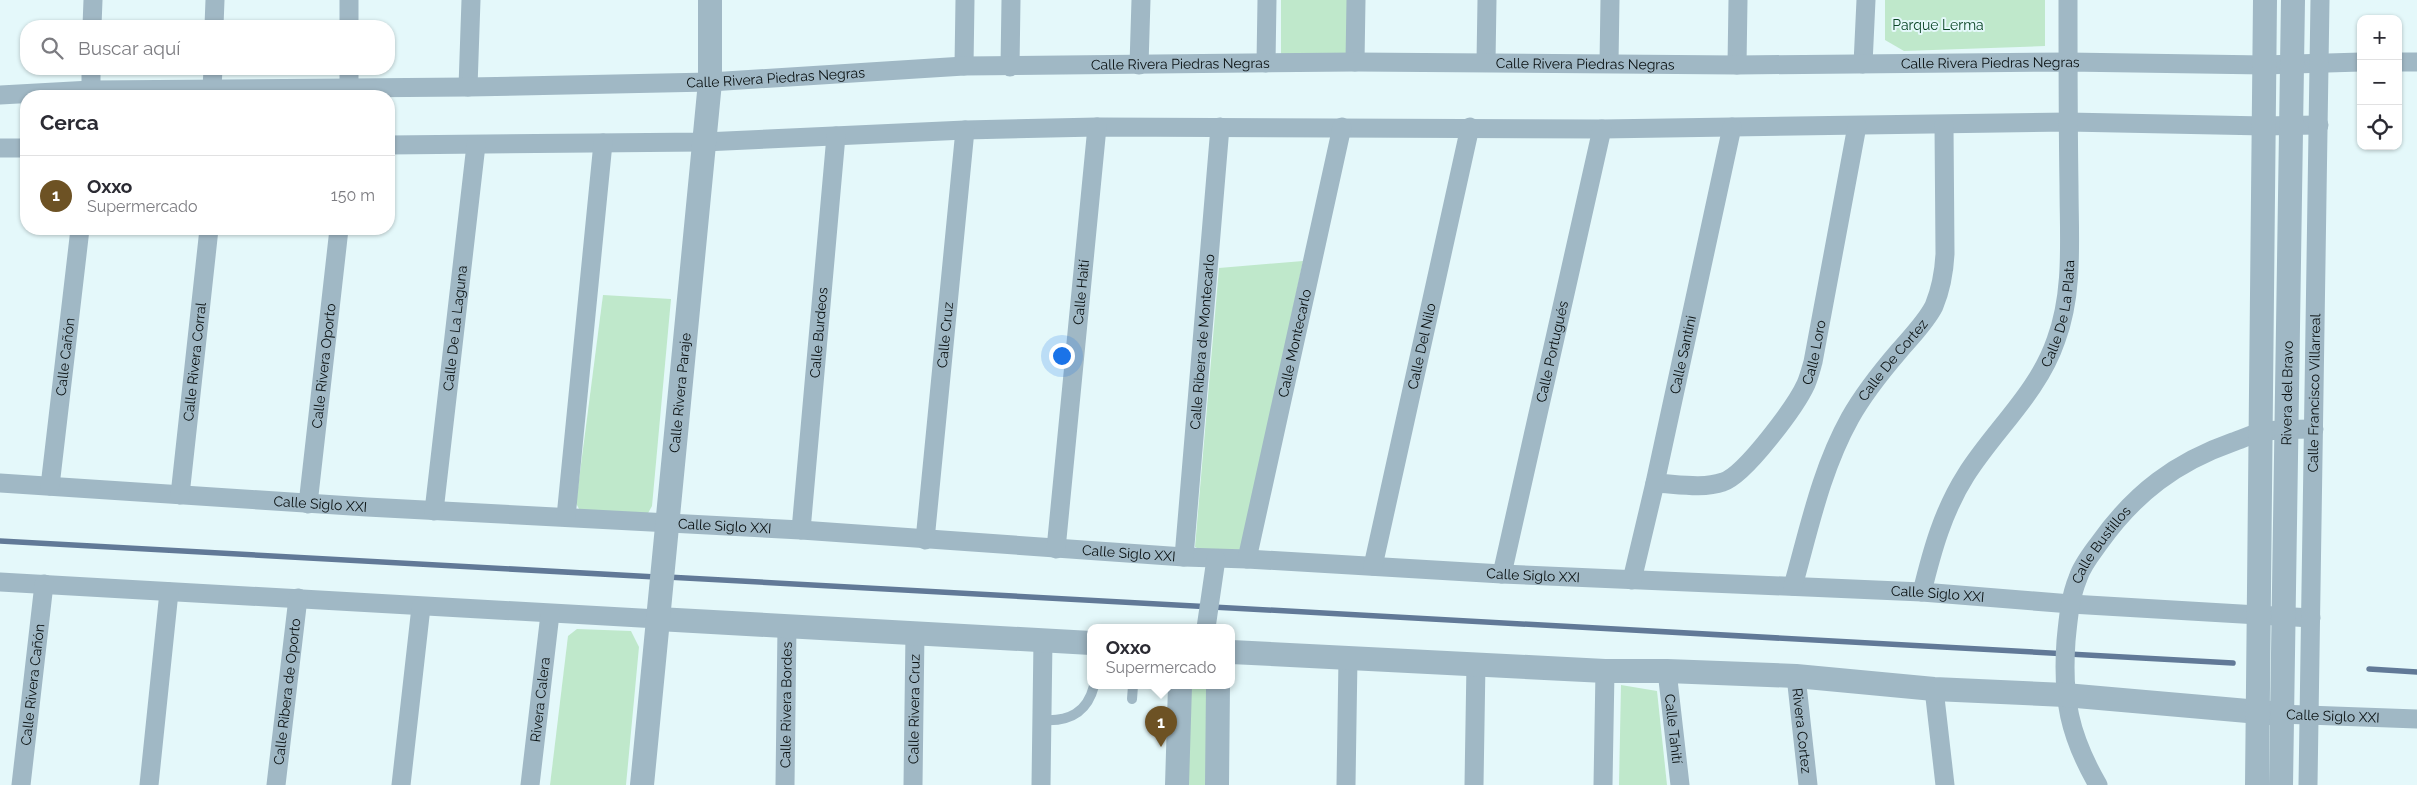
<!DOCTYPE html>
<html lang="es">
<head>
<meta charset="utf-8">
<style>
	body { margin:0; font-family:Raleway,sans-serif; background:#f7f7f7; color:#2b2b33 }
	.controls { position:absolute; right:15px; top:15px; display:grid; overflow:hidden; border-radius:10px; box-shadow:0 1px 4px #0004 }
	.controls button { width:45px; height:45px; display:grid; place-items:center; padding:0; border:0; border-bottom:1px solid #e1e1e2; background:#fff; color:#2b2b33; font:25px sans-serif }
	.you { position:absolute; left:1061px; top:355px; width:18px; height:18px; margin:-12px; border:4px solid #fff; border-radius:50%; background:#1a73e8; box-shadow:0 0 0 8px #1a73e833 }
	.badge { display:grid; place-items:center; width:32px; height:32px; border-radius:50%; background:#6d5224; color:#fff; font-size:16px; font-weight:700 }
	.pin { position:absolute; translate:-50% -41px; filter:drop-shadow(0 1px 2px #0008) }
	.pin::after { content:''; position:absolute; top:26px; width:18px; height:15px; background:inherit; clip-path:polygon(0 0,100% 0,50% 100%) }
	.popup { position:absolute; left:1087px; top:624px; width:148px; height:65px; box-sizing:border-box; display:grid; place-content:center; border-radius:10px; background:#fff; filter:drop-shadow(0 1px 4px #0005); font-size:16px; white-space:nowrap; color:#7c7c81 }
	.popup b { font-size:19px; color:#2b2b33 }
	.popup::after { content:''; position:absolute; left:50%; top:100%; margin-left:-10px; border:10px solid transparent; border-top-color:#fff }
	.list { margin:0; padding:0; list-style:none }
	h2 { display:flex; justify-content:space-between; align-items:center; height:65px; margin:0; padding:0 20px; font-size:21px }
	h2 small { font-size:16px; font-weight:400; color:#7c7c81 }
	.list li { display:grid; grid-template-columns:32px 1fr auto; gap:15px; align-items:center; box-sizing:border-box; height:80px; padding:0 20px; border-top:1px solid #e1e1e2 }
	.list b { display:block; font-size:19px; white-space:nowrap }
	.list p { margin:0; font-size:16px; white-space:nowrap; color:#7c7c81 }
	.list em { font-size:16px; font-style:normal; color:#7c7c81 }
	.icon { flex:none; width:28px; height:28px; fill:none; stroke:currentColor; stroke-width:2; stroke-linecap:round; stroke-linejoin:round }
	.map { position:relative; flex:none; width:2417px; height:785px; overflow:hidden }
	.search { position:absolute; background:#fff; box-shadow:0 1px 4px #0004; left:20px; top:20px; width:375px; height:55px; display:flex; align-items:center; gap:12px; box-sizing:border-box; padding:0 18px; border-radius:20px; color:#7c7c81; font-size:19px }
	.panel { position:absolute; background:#fff; box-shadow:0 1px 4px #0004; left:20px; top:90px; width:375px; height:145px; border-radius:20px }
	.map>svg:first-child { display:block }
	.green { fill:#bfe8cb }
	.lines { fill:none; stroke-linecap:round; stroke-linejoin:round }
	.stream { stroke:#617997; stroke-width:5.5 }
	.service { stroke:#a0b8c5; stroke-width:10 }
	.minor { stroke:#a0b8c5; stroke-width:19 }
	.tertiary { stroke:#a0b8c5; stroke-width:24 }
	.labels { text-anchor:middle; stroke-width:4; stroke-linejoin:round; paint-order:stroke }
	.park-label { font-size:14px; fill:#0a4525; stroke:#e4f8fa }
	.street-label { font-size:14px; fill:#091011; stroke:#e4f8fa }
</style>
</head>
<body>
<div class="map">
<svg width="2417" height="785" viewBox="0 0 2417 785">
	<rect width="100%" height="100%" fill="#e4f8fa"/>
	<g class="green">
		<rect x="1281" y="0" width="69" height="55"/>
		<polygon points="1885,0 2045,0 2045,46 1904,51 1885,40"/>
		<polygon points="1303,261 1243,545 1239,550 1199,549 1195,547 1219,268"/>
		<polygon points="603,295 671,299 652,506 647,515 580,511 576,503"/>
		<polygon points="577,629 631,631 639,647 626,785 550,785 568,636"/>
		<polygon points="1621,685 1657,691 1667,785 1619,785"/>
		<polygon points="1190,686 1209,686 1208,785 1187,785"/>
	</g>
	<g class="lines">
		<g class="stream">
			<polyline points="0,541 656,577"/>
			<polyline points="667,577 2233,663"/>
			<polyline points="2369,669 2417,672"/>
		</g>
		<g class="service">
			<polyline points="1132,699 1133,686"/>
			<path d="M1042 720C1069 722 1087 713 1094 686"/>
		</g>
		<g class="minor">
			<polyline points="92,26 93,0"/>
			<polyline points="214,26 215,0"/>
			<polyline points="349,26 349,0"/>
			<polyline points="1355,62 1356,0"/>
			<polyline points="1486,62 1487,0"/>
			<polyline points="2398,62 2417,62"/>
			<polyline points="1266,63 1267,0"/>
			<polyline points="1609,63 1610,0"/>
			<polyline points="1863,64 1866,0"/>
			<polyline points="1139,65 1141,0"/>
			<polyline points="1737,65 1738,0"/>
			<polyline points="964,66 965,0"/>
			<polyline points="1010,67 1011,0"/>
			<polyline points="468,87 471,0"/>
			<polyline points="212,88 213,69"/>
			<polyline points="91,90 91,69"/>
			<path id="s1" d="M0 95 91 90 468 87 710 82 964 66 1355 62 1737 65 2068 62 2265 65 2361 62"/>
			<polyline points="349,96 349,69"/>
			<polyline points="389,145 704,142 965,130 1097,127 1602,129 2068,122 2265,126 2319,125"/>
			<polyline points="0,148 26,148"/>
			<path id="s2" d="M0 483 367 507 801 530 1184 557 1247 559 1502 574 1922 592 2071 604 2311 618"/>
			<path id="s3" d="M1655 483C1677 484 1703 489 1723 482 1745 475 1796 406 1806 384 1809 377 1811 369 1813 362L1857 126"/>
			<path id="s4" d="M50 486 80 229"/>
			<path id="s5" d="M180 495 209 229"/>
			<path id="s6" d="M308 504 339 229"/>
			<path id="s7" d="M434 511 476 145"/>
			<polyline points="566,517 603,143"/>
			<path id="s8" d="M801 530 836 136"/>
			<path id="s9" d="M925 540 965 130"/>
			<path id="s10" d="M1056 549 1097 127"/>
			<path id="s11" d="M1184 557 1220 127"/>
			<path id="s12" d="M1247 559 1342 127"/>
			<path id="s13" d="M1373 566 1470 127"/>
			<path id="s14" d="M1502 574 1602 129"/>
			<path id="s15" d="M1632 580 1655 483 1732 127"/>
			<polyline points="0,582 658,619"/>
			<path id="s16" d="M1793 586C1809 529 1821 470 1850 418 1864 393 1881 372 1899 351 1911 337 1926 322 1934 306 1941 289 1944 273 1945 254L1944 125"/>
			<path id="s17" d="M1922 592C1932 551 1943 511 1966 475 1995 429 2038 393 2056 340 2074 292 2069 237 2069 186 2068 124 2068 62 2068 0"/>
			<polyline points="1206,628 1216,559"/>
			<path id="s18" d="M1667 671 1680 785"/>
			<path id="s19" d="M1796 676 1808 785"/>
			<polyline points="1934,689 1945,785"/>
			<path id="s20" d="M2282 714 2417 719"/>
			<path id="s21" d="M21 785 44 584"/>
			<polyline points="149,785 169,592"/>
			<path id="s22" d="M276 785 298 598"/>
			<polyline points="401,785 421,607"/>
			<path id="s23" d="M530 785 550 614"/>
			<path id="s24" d="M785 785 787 626"/>
			<path id="s25" d="M913 785 915 632"/>
			<polyline points="1041,785 1043,640"/>
			<polyline points="1346,785 1348,658"/>
			<polyline points="1474,785 1476,663"/>
			<polyline points="1603,785 1605,671"/>
			<path id="s26" d="M2098 785C2069 735 2062 698 2066 641 2068 620 2070 597 2078 578 2082 565 2092 553 2100 542 2135 493 2176 462 2233 442 2242 439 2252 434 2261 432 2278 429 2297 429 2314 429"/>
			<path id="s27" d="M2308 785 2320 0"/>
		</g>
		<g class="tertiary">
			<polyline points="658,619 1091,643"/>
			<polyline points="1231,652 1605,671 1667,671 1796,676 1934,689 2065,695 2282,714"/>
			<path id="s28" d="M642 785 710 82V0"/>
			<polyline points="1177,785 1180,686"/>
			<polyline points="1217,785 1218,686"/>
			<polyline points="2257,785 2265,0"/>
			<path id="s29" d="M2281 785 2293 0"/>
		</g>
	</g>
	<g class="labels">
		<g class="park-label">
			<text x="1938" y="30">Parque Lerma</text>
		</g>
		<g class="street-label">
			<text dy="5" stroke="none"><textPath href="#s1" startOffset="1586">Calle Rivera Piedras Negras</textPath></text>
			<text dy="5" stroke="none"><textPath href="#s1" startOffset="1991">Calle Rivera Piedras Negras</textPath></text>
			<text dy="5" stroke="none"><textPath href="#s1" startOffset="1181">Calle Rivera Piedras Negras</textPath></text>
			<text dy="5" stroke="none"><textPath href="#s1" startOffset="776">Calle Rivera Piedras Negras</textPath></text>
			<text dy="5" stroke="none"><textPath href="#s10" startOffset="258">Calle Haití</textPath></text>
			<text dy="5" stroke="none"><textPath href="#s17" startOffset="315">Calle De La Plata</textPath></text>
			<text dy="5" stroke="none"><textPath href="#s7" startOffset="184">Calle De La Laguna</textPath></text>
			<text dy="5" stroke="none"><textPath href="#s8" startOffset="198">Calle Burdeos</textPath></text>
			<text dy="5" stroke="none"><textPath href="#s9" startOffset="206">Calle Cruz</textPath></text>
			<text dy="5" stroke="none"><textPath href="#s11" startOffset="216">Calle Ribera de Montecarlo</textPath></text>
			<text dy="5" stroke="none"><textPath href="#s12" startOffset="221">Calle Montecarlo</textPath></text>
			<text dy="5" stroke="none"><textPath href="#s13" startOffset="225">Calle Del Nilo</textPath></text>
			<text dy="5" stroke="none"><textPath href="#s14" startOffset="228">Calle Portugués</textPath></text>
			<text dy="5" stroke="none"><textPath href="#s3" startOffset="231">Calle Loro</textPath></text>
			<text dy="5" stroke="none"><textPath href="#s15" startOffset="231">Calle Santini</textPath></text>
			<text dy="5" stroke="none"><textPath href="#s4" startOffset="130">Calle Cañón</textPath></text>
			<text dy="5" stroke="none"><textPath href="#s16" startOffset="250">Calle De Cortez</textPath></text>
			<text dy="5" stroke="none"><textPath href="#s5" startOffset="134">Calle Rivera Corral</textPath></text>
			<text dy="5" stroke="none"><textPath href="#s6" startOffset="139">Calle Rivera Oporto</textPath></text>
			<text dy="5" stroke="none"><textPath href="#s29" startOffset="392">Rivera del Bravo</textPath></text>
			<text dy="5" stroke="none"><textPath href="#s28" startOffset="394">Calle Rivera Paraje</textPath></text>
			<text dy="5" stroke="none"><textPath href="#s27" startOffset="392">Calle Francisco Villarreal</textPath></text>
			<text dy="5" stroke="none"><textPath href="#s2" startOffset="321">Calle Siglo XXI</textPath></text>
			<text dy="5" stroke="none"><textPath href="#s2" startOffset="726">Calle Siglo XXI</textPath></text>
			<text dy="5" stroke="none"><textPath href="#s26" startOffset="255">Calle Bustillos</textPath></text>
			<text dy="5" stroke="none"><textPath href="#s2" startOffset="1131">Calle Siglo XXI</textPath></text>
			<text dy="5" stroke="none"><textPath href="#s2" startOffset="1536">Calle Siglo XXI</textPath></text>
			<text dy="5" stroke="none"><textPath href="#s2" startOffset="1941">Calle Siglo XXI</textPath></text>
			<text dy="5" stroke="none"><textPath href="#s21" startOffset="101">Calle Rivera Cañón</textPath></text>
			<text dy="5" stroke="none"><textPath href="#s22" startOffset="94">Calle Ribera de Oporto</textPath></text>
			<text dy="5" stroke="none"><textPath href="#s23" startOffset="86">Rivera Calera</textPath></text>
			<text dy="5" stroke="none"><textPath href="#s24" startOffset="80">Calle Rivera Bordes</textPath></text>
			<text dy="5" stroke="none"><textPath href="#s25" startOffset="76">Calle Rivera Cruz</textPath></text>
			<text dy="5" stroke="none"><textPath href="#s20" startOffset="51">Calle Siglo XXI</textPath></text>
			<text dy="5" stroke="none"><textPath href="#s18" startOffset="58">Calle Tahití</textPath></text>
			<text dy="5" stroke="none"><textPath href="#s19" startOffset="55">Rivera Cortez</textPath></text>
		</g>
	</g>
</svg>
<div class="controls">
<button>+</button>
<button>−</button>
<button><svg class="icon" aria-label="locate" viewBox="0 0 24 24"><circle cx="12" cy="12" r="6"/><path d="M12 2v4M12 18v4M2 12h4M18 12h4"/></svg></button>
</div>
<div class="you"></div>
<div class="pin badge" style="left:1161px;top:747px">1</div>
<div class="popup"><b>Oxxo</b>Supermercado</div>
<div class="search"><svg class="icon" aria-label="search" viewBox="0 0 24 24"><circle cx="10" cy="10" r="6"/><path d="M15 15l6 6"/></svg>Buscar aquí</div>
<section class="panel">
<h2>Cerca<small></small></h2>
<ul class="list">
<li><span class="badge">1</span><div><b>Oxxo</b><p>Supermercado</p></div><em>150 m</em></li>
</ul>
</section>
</div>
</body>
</html>
